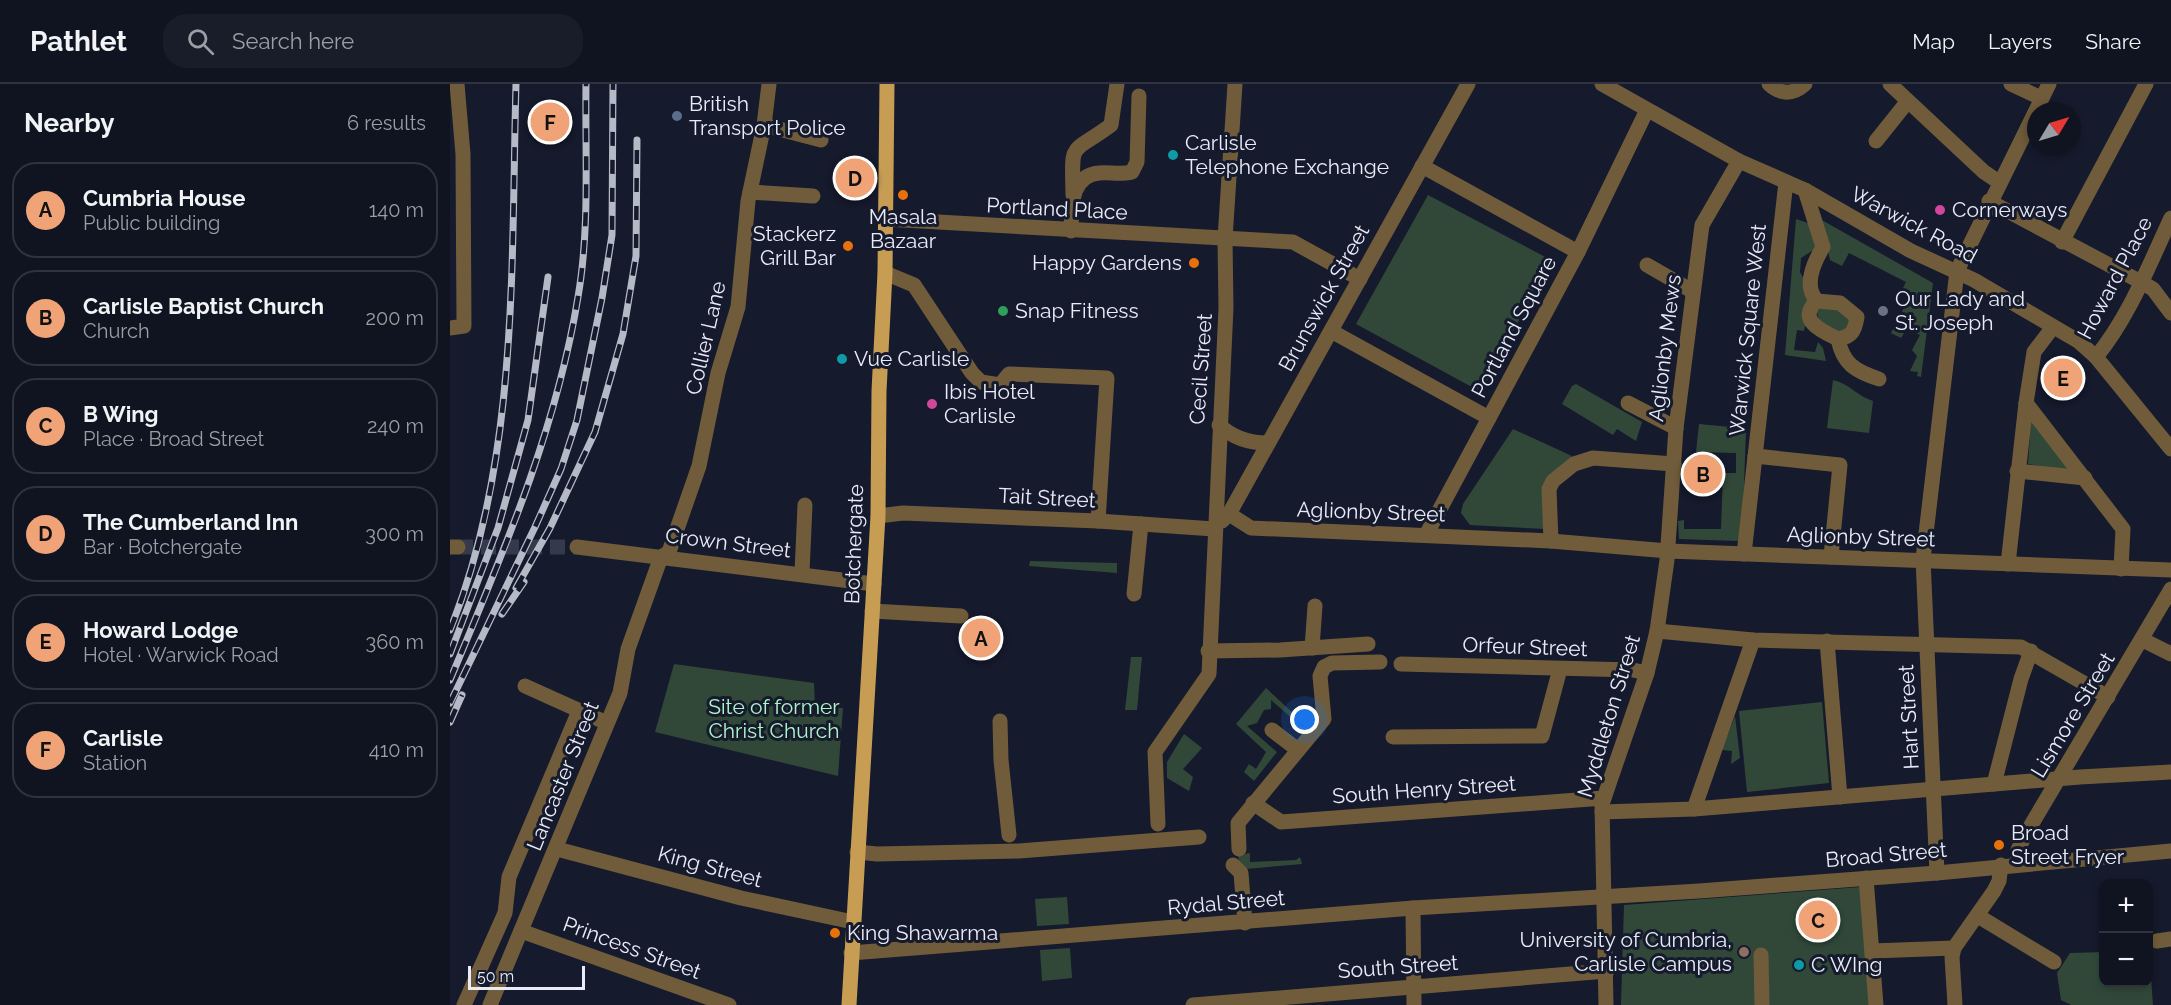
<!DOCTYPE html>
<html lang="en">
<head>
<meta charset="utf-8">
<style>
	body { margin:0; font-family:Raleway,sans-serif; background:#191d2a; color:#f1f3f6 }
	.controls { position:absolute; right:18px; bottom:18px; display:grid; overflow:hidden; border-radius:12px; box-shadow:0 3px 9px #0003 }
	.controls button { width:54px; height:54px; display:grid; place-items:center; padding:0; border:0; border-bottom:2px solid #30333f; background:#101421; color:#f1f3f6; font:30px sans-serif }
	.compass { position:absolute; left:1577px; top:18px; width:54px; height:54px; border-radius:50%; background:#101421; box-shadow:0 3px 9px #0003; rotate:52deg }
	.scale { position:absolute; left:18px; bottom:15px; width:117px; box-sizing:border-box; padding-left:6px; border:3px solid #e7ecf8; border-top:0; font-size:16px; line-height:21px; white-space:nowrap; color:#e7ecf8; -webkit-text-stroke:4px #151a2c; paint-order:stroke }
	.you { position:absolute; left:855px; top:636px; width:21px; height:21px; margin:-15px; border:4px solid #fff; border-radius:50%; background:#1a73e8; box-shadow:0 0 0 9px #1a73e833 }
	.badge { display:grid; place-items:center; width:39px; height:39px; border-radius:50%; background:#efa376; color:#111; font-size:20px; font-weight:700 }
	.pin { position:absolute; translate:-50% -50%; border:3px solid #fff; box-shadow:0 2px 6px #0006 }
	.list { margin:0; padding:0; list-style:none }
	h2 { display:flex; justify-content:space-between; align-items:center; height:78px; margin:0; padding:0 24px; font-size:26px }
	h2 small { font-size:20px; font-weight:400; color:#9c9ea5 }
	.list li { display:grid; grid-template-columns:39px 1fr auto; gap:18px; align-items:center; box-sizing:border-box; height:96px; margin:0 12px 12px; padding:0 12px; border:2px solid #30333f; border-radius:24px }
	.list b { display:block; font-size:22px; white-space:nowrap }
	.list p { margin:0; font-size:20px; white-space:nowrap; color:#9c9ea5 }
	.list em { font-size:20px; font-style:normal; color:#9c9ea5 }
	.icon { flex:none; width:33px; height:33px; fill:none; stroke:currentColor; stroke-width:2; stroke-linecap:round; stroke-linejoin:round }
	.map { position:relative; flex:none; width:1721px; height:921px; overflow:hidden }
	header { display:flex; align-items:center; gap:36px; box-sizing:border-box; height:84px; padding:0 30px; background:#101421; border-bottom:2px solid #30333f }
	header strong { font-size:28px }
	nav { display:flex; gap:33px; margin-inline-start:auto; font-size:21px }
	.search { width:420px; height:54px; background:#191d2a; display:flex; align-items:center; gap:15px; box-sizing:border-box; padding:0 21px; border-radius:24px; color:#9c9ea5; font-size:22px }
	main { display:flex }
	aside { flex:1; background:#101421 }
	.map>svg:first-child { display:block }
	.green { fill:#314839 }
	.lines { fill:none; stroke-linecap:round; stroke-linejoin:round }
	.minor-tunnel { stroke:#343a4b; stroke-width:15; stroke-dasharray:15 8; stroke-linecap:butt }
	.minor { stroke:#705c3a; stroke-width:15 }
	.major { stroke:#c69d53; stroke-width:15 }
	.rail-casing { stroke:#b5bac7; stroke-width:7 }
	.rail { stroke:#151a2c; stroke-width:4.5; stroke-dasharray:14; stroke-linecap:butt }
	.service-dot { fill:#5c6f8a; stroke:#151a2c; stroke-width:2 }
	.culture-dot { fill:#0f9aa8; stroke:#151a2c; stroke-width:2 }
	.food-dot { fill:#e8710a; stroke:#151a2c; stroke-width:2 }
	.hotel-dot { fill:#d1479c; stroke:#151a2c; stroke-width:2 }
	.leisure-dot { fill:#2e9e5b; stroke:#151a2c; stroke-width:2 }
	.worship-dot { fill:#6b7280; stroke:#151a2c; stroke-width:2 }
	.education-dot { fill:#8d6e63; stroke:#151a2c; stroke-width:2 }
	.labels { text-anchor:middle; stroke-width:6; stroke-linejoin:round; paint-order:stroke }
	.poi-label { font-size:21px; fill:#e7ecf8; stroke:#151a2c; text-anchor:start }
	.street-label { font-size:21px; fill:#e7ecf8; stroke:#151a2c }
	.park-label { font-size:21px; fill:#aff4c6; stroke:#151a2c }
</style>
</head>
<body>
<header>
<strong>Pathlet</strong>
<div class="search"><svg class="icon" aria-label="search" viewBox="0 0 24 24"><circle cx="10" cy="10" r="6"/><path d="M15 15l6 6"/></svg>Search here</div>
<nav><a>Map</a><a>Layers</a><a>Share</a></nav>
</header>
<main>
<aside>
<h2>Nearby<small>6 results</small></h2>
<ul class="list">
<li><span class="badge">A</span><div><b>Cumbria House</b><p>Public building</p></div><em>140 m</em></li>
<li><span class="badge">B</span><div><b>Carlisle Baptist Church</b><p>Church</p></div><em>200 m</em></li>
<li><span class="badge">C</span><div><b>B Wing</b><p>Place · Broad Street</p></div><em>240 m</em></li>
<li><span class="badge">D</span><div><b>The Cumberland Inn</b><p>Bar · Botchergate</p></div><em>300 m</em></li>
<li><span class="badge">E</span><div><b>Howard Lodge</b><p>Hotel · Warwick Road</p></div><em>360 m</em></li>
<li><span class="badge">F</span><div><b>Carlisle</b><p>Station</p></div><em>410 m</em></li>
</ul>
</aside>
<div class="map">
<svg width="1721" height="921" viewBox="0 0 1721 921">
	<rect width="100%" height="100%" fill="#151a2c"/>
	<g class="green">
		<polygon points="978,111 1101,176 1031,308 906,240"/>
		<polygon points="1346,135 1361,140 1367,155 1365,165 1351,174 1350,188 1360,207 1358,243 1355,242 1354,247 1347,246 1344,266 1365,268 1368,258 1373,264 1376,277 1335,271"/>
		<polygon points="1370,135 1483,199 1471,293 1467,292 1468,288 1460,287 1467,272 1462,266 1470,251 1457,244 1451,254 1441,249 1460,212 1451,208 1456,198 1399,169 1392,182 1380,176"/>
		<polygon points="1383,221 1401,236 1397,246 1389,248 1369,237 1367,228 1372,223"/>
		<path d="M1383 296C1400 300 1407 312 1423 317L1419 349 1377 344Z"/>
		<polygon points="1126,300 1192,338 1186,357 1167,345 1163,351 1112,320 1122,302"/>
		<polygon points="1581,335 1624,388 1578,380"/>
		<polygon points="1249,340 1291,344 1296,347 1292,453 1287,457 1229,455 1228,437 1234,436 1234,445 1271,445 1273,389 1286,389 1286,369 1246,368"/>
		<polygon points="1063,345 1122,372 1100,392 1095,445 1020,441 1011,429 1013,420"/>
		<polygon points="580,477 667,479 667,489 579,482"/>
		<polygon points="681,573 692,573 687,626 675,626"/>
		<polygon points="224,580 364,599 365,622 393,624 388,692 205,648"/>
		<polygon points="816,604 844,630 862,627 863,631 853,644 821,616 821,625 814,626 807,639 797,642 827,668 804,697 794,688 799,680 806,685 816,668 786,640"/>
		<polygon points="1372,618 1379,699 1297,708 1289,627"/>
		<polygon points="1285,632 1290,674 1281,680 1282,667 1272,666"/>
		<polygon points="734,650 752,664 733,685 743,693 739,707 717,694 717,678"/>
		<polygon points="800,769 800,778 846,776 850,773 852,780 795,785 789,779 788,771"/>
		<polygon points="1411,803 1419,921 1171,921 1174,821"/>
		<polygon points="617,813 619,840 587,842 585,815"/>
		<polygon points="620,864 622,894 592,897 590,866"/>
		<polygon points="1699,867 1703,921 1621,921 1611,916 1607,889 1620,869 1653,868 1654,898 1698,898"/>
	</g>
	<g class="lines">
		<polyline class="minor-tunnel" points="8,463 127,463"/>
		<g class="minor">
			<polyline points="1152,0 1289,77 1355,106 1461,167 1524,196 1628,257 1646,273 1721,365"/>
			<path d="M1319 0C1331 11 1343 11 1355 0"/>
			<polyline points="1440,0 1534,88 1549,98"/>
			<polyline points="1561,0 1591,14"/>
			<polyline points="314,41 371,56"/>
			<polyline points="1426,57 1458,17"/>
			<path d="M1355 106 1373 163C1364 178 1353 202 1367 217 1346 236 1372 247 1388 255 1393 280 1405 287 1429 295"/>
			<polyline points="300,108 363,112"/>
			<path d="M623 111C622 55 619 72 661 41L667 0"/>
			<polyline points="1539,117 1691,198 1703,205 1721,229"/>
			<polyline points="435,135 843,158 910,195"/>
			<path d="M621 147C622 125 619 92 649 89 660 88 670 91 682 88L687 78 689 12"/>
			<polyline points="1612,158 1696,0"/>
			<polyline points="1128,168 1197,26"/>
			<polyline points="1197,181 1242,207"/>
			<polyline points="435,189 464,201 522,289 531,298 550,301 559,290 657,294 648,437"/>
			<path d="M1367 217 1390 219 1407 233C1405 246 1402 253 1388 255"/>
			<polyline points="1603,243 1584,268 1576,319 1673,445 1671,485"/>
			<polyline points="0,244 14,242 13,70 7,0"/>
			<polyline points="881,247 1039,334 1128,168 972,82"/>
			<path d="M1646 273C1679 233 1699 181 1721 134"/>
			<polyline points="1178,319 1226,344"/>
			<path d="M769 341C783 354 798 359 817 359"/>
			<polyline points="1305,372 1390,381 1381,473"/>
			<polyline points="1567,387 1635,394"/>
			<polyline points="779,430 801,444 1101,457 1218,467 1721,486"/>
			<polyline points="428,432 453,429 648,437 764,445"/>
			<polyline points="772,437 779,430 1018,0"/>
			<polyline points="976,451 1039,334"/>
			<polyline points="1101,457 1099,405 1103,397 1124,380 1143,374 1224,380"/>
			<polyline points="0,463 8,463"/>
			<polyline points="127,463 424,500"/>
			<polyline points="1294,470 1336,98"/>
			<polyline points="211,473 219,468 249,382 268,289 288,223 298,117 314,41 319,0"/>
			<polyline points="1558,480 1576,319"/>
			<polyline points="352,489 355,421"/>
			<polyline points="684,510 691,440"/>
			<polyline points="422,527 511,532"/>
			<polyline points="1207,547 1303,556 1571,563 1658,613"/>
			<polyline points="1693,556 1721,570"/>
			<polyline points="1377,557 1390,713"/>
			<polyline points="862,564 865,522"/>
			<polyline points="758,567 830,566 918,560"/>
			<polyline points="951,580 1183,586 1197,589"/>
			<polyline points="75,602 157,639"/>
			<polyline points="550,637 551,676 559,751"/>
			<polyline points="822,646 848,666"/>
			<polyline points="943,653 1092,652 1110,585"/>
			<polyline points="1544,700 1571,595 1581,567"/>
			<polyline points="803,719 831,738 1154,714"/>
			<polyline points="1244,725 1303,556"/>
			<polyline points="1152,728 1244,725 1630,693 1721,688"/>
			<polyline points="708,740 705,668 759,590 776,224 775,155 785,0"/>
			<polyline points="107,765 291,814 403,838"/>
			<polyline points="789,765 788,739 874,635 870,592 874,583 882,579 930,578"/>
			<polyline points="407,768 427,770 569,767 749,753"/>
			<polyline points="1568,780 1568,766 1574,753 1721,505"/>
			<polyline points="783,781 791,789 795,839"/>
			<polyline points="1487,789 1473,475 1507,187 1599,0"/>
			<polyline points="1416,794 1426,921"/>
			<polyline points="963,824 964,921"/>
			<polyline points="1528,832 1604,878"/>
			<polyline points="71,847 279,921"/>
			<polyline points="1707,857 1721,855"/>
			<polyline points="1422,867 1504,864"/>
			<polyline points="401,869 963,824 1249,807 1487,789 1721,767"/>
			<polyline points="1311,871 1312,921"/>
			<polyline points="14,921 55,829 59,793 129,627"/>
			<polyline points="40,921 170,609 178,565 211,473"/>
			<polyline points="743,921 1157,887"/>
			<polyline points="1156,921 1152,720 1197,589 1207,547 1217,476 1226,344 1252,141 1289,77"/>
			<polyline points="1505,921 1502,873 1504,864 1544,807 1549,797 1551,781"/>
		</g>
		<polyline class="major" points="399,921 428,432 429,307 435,189 437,0"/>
		<defs>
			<g id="rail">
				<polyline points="66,504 100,444 145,348 173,250 186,172 187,56"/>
				<polyline points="52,530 74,498"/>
				<path d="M0 546C69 375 61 180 66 0"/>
				<polyline points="0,570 48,444 78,336 98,193"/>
				<path d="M0 596C52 471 106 348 128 213 140 144 135 71 136 0"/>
				<polyline points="0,619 85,443 111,385 127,336 152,214 162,151 163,0"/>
				<polyline points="0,638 12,611"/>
			</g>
		</defs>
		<use href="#rail" class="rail-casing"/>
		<use href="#rail" class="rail"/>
	</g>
	<circle class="service-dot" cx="227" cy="32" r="6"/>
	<g class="culture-dot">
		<circle cx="723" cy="71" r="6"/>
		<circle cx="392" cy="275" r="6"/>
		<circle cx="1349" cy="881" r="6"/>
	</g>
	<g class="food-dot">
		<circle cx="453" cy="111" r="6"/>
		<circle cx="398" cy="162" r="6"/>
		<circle cx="744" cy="179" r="6"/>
		<circle cx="1549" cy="761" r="6"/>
		<circle cx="385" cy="849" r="6"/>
	</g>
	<g class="hotel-dot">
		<circle cx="1490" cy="126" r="6"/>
		<circle cx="482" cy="320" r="6"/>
	</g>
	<circle class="leisure-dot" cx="553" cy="227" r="6"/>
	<circle class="worship-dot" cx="1433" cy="227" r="6"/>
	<circle class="education-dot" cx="1294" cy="868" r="6"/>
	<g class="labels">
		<g class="poi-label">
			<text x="239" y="27">British<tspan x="239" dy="24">Transport Police</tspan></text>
			<text x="735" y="66">Carlisle<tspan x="735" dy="24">Telephone Exchange</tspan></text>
			<text x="1502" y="133">Cornerways</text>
			<text x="453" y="140" text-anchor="middle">Masala<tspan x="453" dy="24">Bazaar</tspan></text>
			<text x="386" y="157" text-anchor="end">Stackerz<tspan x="386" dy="24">Grill Bar</tspan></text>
			<text x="732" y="186" text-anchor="end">Happy Gardens</text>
			<text x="1445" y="222">Our Lady and<tspan x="1445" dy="24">St. Joseph</tspan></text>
			<text x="565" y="234">Snap Fitness</text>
			<text x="404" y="282">Vue Carlisle</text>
			<text x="494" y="315">Ibis Hotel<tspan x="494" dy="24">Carlisle</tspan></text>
			<text x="1561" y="756">Broad<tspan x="1561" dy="24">Street Fryer</tspan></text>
			<text x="397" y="856">King Shawarma</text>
			<text x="1282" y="863" text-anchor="end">University of Cumbria,<tspan x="1282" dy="24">Carlisle Campus</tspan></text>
			<text x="1361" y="888">C WIng</text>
		</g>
		<g class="street-label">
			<text transform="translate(607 125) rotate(3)" y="7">Portland Place</text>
			<text transform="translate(1464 141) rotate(28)" y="7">Warwick Road</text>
			<text transform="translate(1665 194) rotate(-62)" y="7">Howard Place</text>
			<text transform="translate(874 214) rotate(-61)" y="7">Brunswick Street</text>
			<text transform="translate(1064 243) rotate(-62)" y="7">Portland Square</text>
			<text transform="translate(1298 246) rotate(-84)" y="7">Warwick Square West</text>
			<text transform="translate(256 254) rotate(-77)" y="7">Collier Lane</text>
			<text transform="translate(1215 264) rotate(-83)" y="7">Aglionby Mews</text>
			<text transform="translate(751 285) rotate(-86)" y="7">Cecil Street</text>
			<text transform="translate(597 414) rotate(3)" y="7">Tait Street</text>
			<text transform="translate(921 428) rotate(2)" y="7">Aglionby Street</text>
			<text transform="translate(1411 453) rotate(2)" y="7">Aglionby Street</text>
			<text transform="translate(278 459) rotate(7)" y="7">Crown Street</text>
			<text transform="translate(404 460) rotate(-88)" y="7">Botchergate</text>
			<text transform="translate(1075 563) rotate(2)" y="7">Orfeur Street</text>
			<text transform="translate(1623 631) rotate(-59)" y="7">Lismore Street</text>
			<text transform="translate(1159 632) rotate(-73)" y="7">Myddleton Street</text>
			<text transform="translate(1459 633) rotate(-93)" y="7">Hart Street</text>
			<text transform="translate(113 692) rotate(-68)" y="7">Lancaster Street</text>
			<text transform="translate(974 706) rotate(-4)" y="7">South Henry Street</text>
			<text transform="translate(1436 771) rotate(-5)" y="7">Broad Street</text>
			<text transform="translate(260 783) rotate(15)" y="7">King Street</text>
			<text transform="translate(776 819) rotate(-5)" y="7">Rydal Street</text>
			<text transform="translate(182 864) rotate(20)" y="7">Princess Street</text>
			<text transform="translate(948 883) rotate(-4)" y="7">South Street</text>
		</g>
		<g class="park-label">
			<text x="324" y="630">Site of former<tspan x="324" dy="24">Christ Church</tspan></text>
		</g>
	</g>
</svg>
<div class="controls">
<button>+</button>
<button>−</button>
</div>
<svg class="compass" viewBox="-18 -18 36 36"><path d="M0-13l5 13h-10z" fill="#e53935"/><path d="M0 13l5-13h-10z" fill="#9c9ea5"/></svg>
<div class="scale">50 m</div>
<div class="you"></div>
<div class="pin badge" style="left:531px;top:554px">A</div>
<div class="pin badge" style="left:1253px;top:390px">B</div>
<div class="pin badge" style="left:1368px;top:836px">C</div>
<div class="pin badge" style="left:405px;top:94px">D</div>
<div class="pin badge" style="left:1613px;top:294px">E</div>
<div class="pin badge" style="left:100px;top:38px">F</div>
</div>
</main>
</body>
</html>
